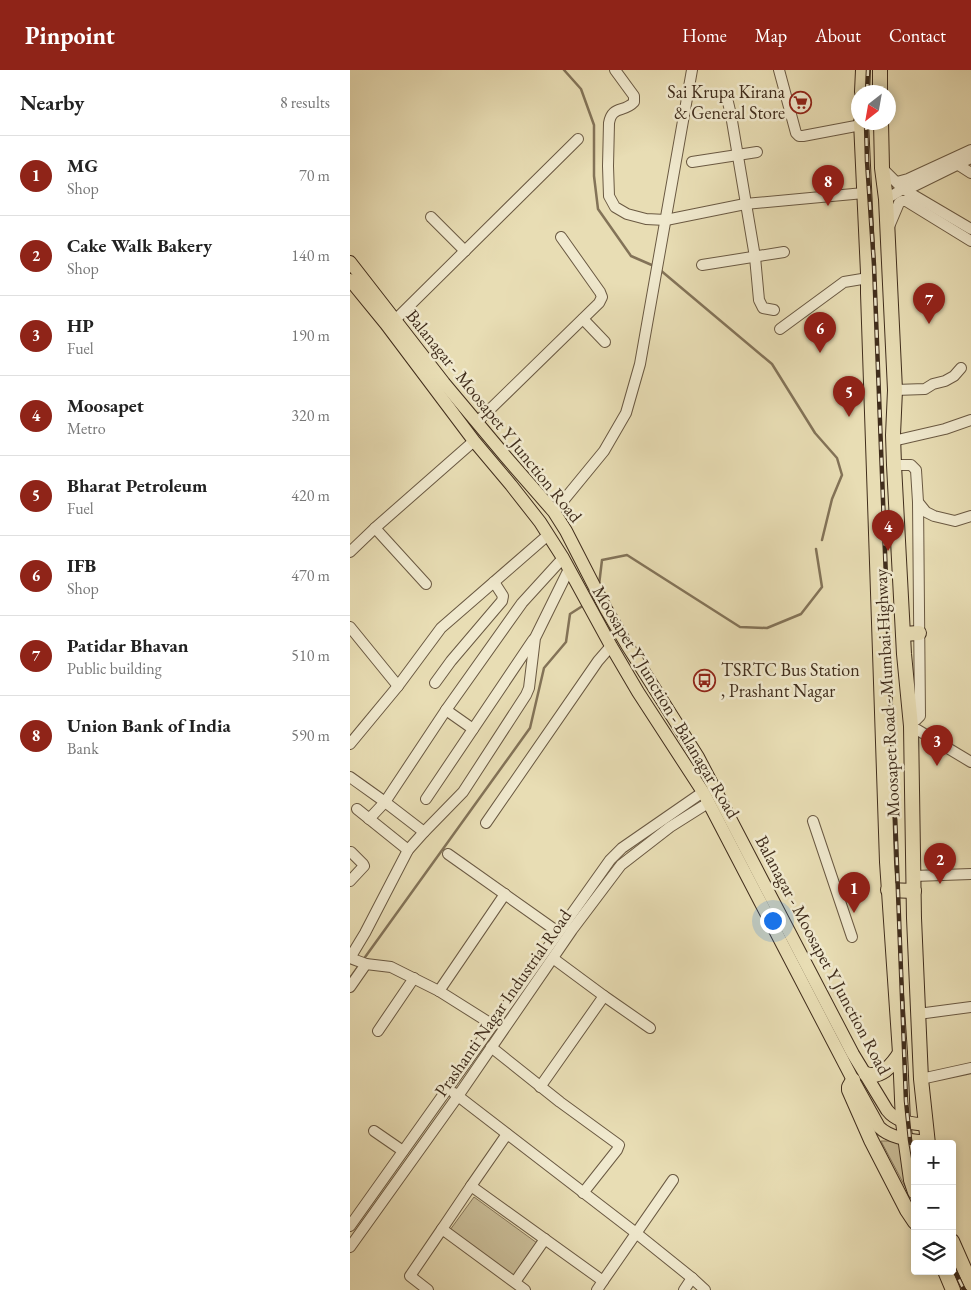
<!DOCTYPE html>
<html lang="en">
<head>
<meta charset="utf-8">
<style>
	body { margin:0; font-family:"EB Garamond",serif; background:#f6f6f6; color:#222 }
	.controls { position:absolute; right:15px; bottom:15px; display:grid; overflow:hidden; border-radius:5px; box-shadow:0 2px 8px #0003 }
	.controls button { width:45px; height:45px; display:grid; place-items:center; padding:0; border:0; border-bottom:1px solid #e0e0e0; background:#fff; color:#222; font:25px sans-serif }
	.compass { position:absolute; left:501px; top:15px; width:45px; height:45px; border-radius:50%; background:#fff; box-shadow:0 2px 8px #0003; rotate:211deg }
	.you { position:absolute; left:422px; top:850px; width:18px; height:18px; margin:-12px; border:4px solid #fff; border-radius:50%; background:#1a73e8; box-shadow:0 0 0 8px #1a73e833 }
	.badge { display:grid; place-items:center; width:32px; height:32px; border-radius:50%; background:#8f2418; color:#fff; font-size:16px; font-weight:700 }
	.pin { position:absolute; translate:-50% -41px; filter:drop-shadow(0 1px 2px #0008) }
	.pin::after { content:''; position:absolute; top:26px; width:18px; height:15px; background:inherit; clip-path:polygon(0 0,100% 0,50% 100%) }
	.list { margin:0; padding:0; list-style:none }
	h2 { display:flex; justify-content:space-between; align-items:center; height:65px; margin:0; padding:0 20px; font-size:21px }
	h2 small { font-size:16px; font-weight:400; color:#767676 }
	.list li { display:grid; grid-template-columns:32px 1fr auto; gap:15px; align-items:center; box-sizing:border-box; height:80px; padding:0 20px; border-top:1px solid #e0e0e0 }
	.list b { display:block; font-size:19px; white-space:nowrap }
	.list p { margin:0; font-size:16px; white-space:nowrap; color:#767676 }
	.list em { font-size:16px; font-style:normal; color:#767676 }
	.icon { flex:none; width:28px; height:28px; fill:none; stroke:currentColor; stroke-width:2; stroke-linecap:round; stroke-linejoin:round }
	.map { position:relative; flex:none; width:621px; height:1220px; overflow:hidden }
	header { display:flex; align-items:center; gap:30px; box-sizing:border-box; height:70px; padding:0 25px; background:#8f2418; color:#fff }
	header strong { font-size:24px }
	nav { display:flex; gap:28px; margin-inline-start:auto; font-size:18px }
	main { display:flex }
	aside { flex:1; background:#fff }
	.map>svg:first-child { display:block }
	.green { fill:#cbbf9a; stroke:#86765b }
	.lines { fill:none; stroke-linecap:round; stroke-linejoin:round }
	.stream { stroke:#837358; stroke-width:2.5 }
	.minor-casing { stroke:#6a5942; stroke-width:12 }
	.major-casing { stroke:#402d1c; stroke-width:14 }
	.highway-casing { stroke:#402d1c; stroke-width:16 }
	.minor { stroke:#f0e9ce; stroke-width:10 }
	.major { stroke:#e8ddb4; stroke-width:12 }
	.highway { stroke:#e8ddb4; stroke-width:14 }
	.rail-casing { stroke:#402d1c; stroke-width:4.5 }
	.rail { stroke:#f0e9ce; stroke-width:2.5; stroke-dasharray:8; stroke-linecap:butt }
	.labels { text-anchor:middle; stroke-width:5; stroke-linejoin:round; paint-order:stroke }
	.poi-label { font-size:18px; fill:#402d1c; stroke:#f0e9ce; text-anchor:end }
	.street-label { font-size:18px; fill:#402d1c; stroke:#f0e9ce }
</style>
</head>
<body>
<header>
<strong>Pinpoint</strong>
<nav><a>Home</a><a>Map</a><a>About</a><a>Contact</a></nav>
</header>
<main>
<aside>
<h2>Nearby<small>8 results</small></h2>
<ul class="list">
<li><span class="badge">1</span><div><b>MG</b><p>Shop</p></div><em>70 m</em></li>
<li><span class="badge">2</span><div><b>Cake Walk Bakery</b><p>Shop</p></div><em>140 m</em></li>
<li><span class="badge">3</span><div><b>HP</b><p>Fuel</p></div><em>190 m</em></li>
<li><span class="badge">4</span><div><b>Moosapet</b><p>Metro</p></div><em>320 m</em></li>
<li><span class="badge">5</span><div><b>Bharat Petroleum</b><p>Fuel</p></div><em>420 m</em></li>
<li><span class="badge">6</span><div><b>IFB</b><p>Shop</p></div><em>470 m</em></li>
<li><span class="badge">7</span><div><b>Patidar Bhavan</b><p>Public building</p></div><em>510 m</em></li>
<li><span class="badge">8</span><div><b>Union Bank of India</b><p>Bank</p></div><em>590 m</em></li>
</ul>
</aside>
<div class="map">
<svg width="621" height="1220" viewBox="0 0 621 1220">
	<rect width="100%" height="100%" fill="#e8ddb4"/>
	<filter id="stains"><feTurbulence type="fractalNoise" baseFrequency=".004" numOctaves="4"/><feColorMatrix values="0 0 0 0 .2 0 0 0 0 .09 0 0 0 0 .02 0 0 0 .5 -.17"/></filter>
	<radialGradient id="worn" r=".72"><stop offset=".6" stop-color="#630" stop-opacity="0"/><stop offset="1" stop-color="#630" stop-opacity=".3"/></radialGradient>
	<g class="green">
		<polygon points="531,1071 551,1071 559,1124"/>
		<polygon points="124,1127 187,1173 163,1207 100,1160"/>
	</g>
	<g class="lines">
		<g class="stream">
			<polyline points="214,0 231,19 244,55 244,106 248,139 281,186 304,196"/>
			<polyline points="309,199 422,294 465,363 487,388 492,405 482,429 472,470"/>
			<polyline points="249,515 252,490 277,485 390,557 417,558 451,544 472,517 466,479"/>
			<polyline points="13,890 180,658 194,598 216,572 220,544 234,535"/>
			<polyline points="0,908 8,897"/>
		</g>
		<defs>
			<g id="minor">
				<path d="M265 0 284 26V32C274 43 262 35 259 53L258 96 259 126 265 137 277 144 296 149 316 150 395 134 514 123"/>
				<polyline points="429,0 446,63 449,66 453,66 511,55"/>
				<polyline points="377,28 381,45 405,187 409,230 413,238 424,240"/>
				<polyline points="342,92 407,82"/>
				<polyline points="607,94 621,103"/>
				<polyline points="532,98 553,119 621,159"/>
				<polyline points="547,112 558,109 621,80"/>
				<polyline points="536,129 553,119 562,117 621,88"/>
				<polyline points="81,147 115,181"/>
				<polyline points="538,159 549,133 552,131 556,131 621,171"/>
				<polyline points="352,195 434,182"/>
				<polyline points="233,249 255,272"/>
				<polyline points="45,250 228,69"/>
				<polyline points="430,259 494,212 518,208"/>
				<polyline points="545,320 575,319 583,314 595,311 604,306 611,298"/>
				<polyline points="127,352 249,233 252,227 250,222 211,167"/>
				<polyline points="543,371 595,359 621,350"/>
				<polyline points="544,395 561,395 566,400 568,432 576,442 584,446 605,451 621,446"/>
				<polyline points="204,442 254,381 276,343 290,294 342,0"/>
				<polyline points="0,482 25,458"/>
				<polyline points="76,514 25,458 124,371"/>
				<polyline points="0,557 48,616"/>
				<polyline points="85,613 101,591 152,531 153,526 144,512"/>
				<polyline points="96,640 123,659"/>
				<polyline points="560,649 566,650 570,646 568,432"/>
				<polyline points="561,656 621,692"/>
				<polyline points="0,674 48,616 91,558 198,465"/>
				<polyline points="0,707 35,732 74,762"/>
				<polyline points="76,729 183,570"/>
				<polyline points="7,739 58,780"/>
				<polyline points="19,749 35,732 96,640 172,533 213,488"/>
				<polyline points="463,751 502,867"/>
				<polyline points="136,753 248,591 261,576"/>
				<polyline points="98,784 208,862"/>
				<polyline points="564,806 621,804"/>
				<polyline points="0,811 14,796 13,794 1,782"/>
				<polyline points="0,888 15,863 58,780 74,762 113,722 176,625 179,618 185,568 219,499"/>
				<polyline points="0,888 16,894 41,897 89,921 143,955"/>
				<polyline points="0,917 16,894"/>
				<polyline points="89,921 155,824"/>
				<polyline points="254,926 300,958"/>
				<polyline points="568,944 621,937"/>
				<polyline points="28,961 64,908"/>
				<polyline points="141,977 210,1032 269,1075 267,1080 233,1123"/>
				<polyline points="571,1009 621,998"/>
				<polyline points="190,1017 254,926 204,889"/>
				<polyline points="104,1023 286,1163 342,1208 355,1220"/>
				<polyline points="24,1061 53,1081"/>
				<polyline points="121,1116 157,1064"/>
				<polyline points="0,1156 260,790 272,778 353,722"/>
				<polyline points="92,1159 121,1116 253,1211 247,1220"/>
				<polyline points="0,1177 108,1026 222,860 271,795 320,757 358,733"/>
				<polyline points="253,1211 323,1110"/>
				<polyline points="165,1212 195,1169"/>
				<polyline points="78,1220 60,1206 92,1159 175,1220"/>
				<polyline points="334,1220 342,1208"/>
			</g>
			<g id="major">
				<path d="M0 192 94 313 156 387 204 442 216 461 256 539 277 575 348 687 503 984 537 1040C547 1053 562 1053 576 1055"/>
				<path d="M0 210 36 254 124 371 161 415 190 452 213 488 261 576 288 622 353 722 503 1010 529 1057C541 1069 562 1070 577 1072"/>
			</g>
			<g id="highway">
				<polyline points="512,22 513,0"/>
				<polyline points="530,22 530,0"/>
				<polyline points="511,52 518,203 518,223 537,792 550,983 553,1052 561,1110 565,1122"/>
				<polyline points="531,52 532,98 536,129 545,320 543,365 544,395 554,584 561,656 564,848 571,1009 578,1074"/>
				<polyline points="553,564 569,563"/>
				<polyline points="538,820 564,821"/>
				<path d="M516 1004C531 1009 543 994 550 983"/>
				<polyline points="503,1010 499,1017 499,1020 521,1070 557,1140 565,1152"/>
				<polyline points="602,1171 621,1214"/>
				<polyline points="595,1201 603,1220"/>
			</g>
		</defs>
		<use href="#minor" class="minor-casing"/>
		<use href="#major" class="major-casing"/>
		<use href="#highway" class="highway-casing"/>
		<use href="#minor" class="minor"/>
		<use href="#major" class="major"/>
		<use href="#highway" class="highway"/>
		<defs>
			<g id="rail">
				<polyline points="517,22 518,0"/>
				<polyline points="516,52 517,91 524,195 556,1031 560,1070 565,1098"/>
				<polyline points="602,1195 614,1220"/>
			</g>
		</defs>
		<use href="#rail" class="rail-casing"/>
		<use href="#rail" class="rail"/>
	</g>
	<defs>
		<symbol id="supermarket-ring" viewBox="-11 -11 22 22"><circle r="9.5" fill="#f0e9ce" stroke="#8f2418" stroke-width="1.5"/><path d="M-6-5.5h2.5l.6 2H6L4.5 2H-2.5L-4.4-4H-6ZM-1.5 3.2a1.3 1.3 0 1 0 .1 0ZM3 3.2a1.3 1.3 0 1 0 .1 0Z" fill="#8f2418"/></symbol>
		<symbol id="bus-ring" viewBox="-11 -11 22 22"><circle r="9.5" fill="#f0e9ce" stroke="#8f2418" stroke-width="1.5"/><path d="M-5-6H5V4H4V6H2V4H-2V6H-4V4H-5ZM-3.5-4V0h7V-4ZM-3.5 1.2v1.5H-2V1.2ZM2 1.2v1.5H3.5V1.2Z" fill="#8f2418"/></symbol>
	</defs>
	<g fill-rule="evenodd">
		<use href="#supermarket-ring" x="438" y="20" width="25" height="25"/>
		<use href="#bus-ring" x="342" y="598" width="25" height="25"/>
	</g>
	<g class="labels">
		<g class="poi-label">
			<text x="435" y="28">Sai Krupa Kirana<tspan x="435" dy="21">&amp; General Store</tspan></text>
			<text x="371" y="606" text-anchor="start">TSRTC Bus Station<tspan x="371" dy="21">, Prashant Nagar</tspan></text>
		</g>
		<g class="street-label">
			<text transform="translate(144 346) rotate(51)" y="6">Balanagar - Moosapet Y Junction Road</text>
			<text transform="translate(537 623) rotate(-93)" y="6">Moosapet Road - Mumbai Highway</text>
			<text transform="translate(316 632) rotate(59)" y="6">Moosapet Y Junction - Balanagar Road</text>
			<text transform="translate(473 885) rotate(62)" y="6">Balanagar - Moosapet Y Junction Road</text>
			<text transform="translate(153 933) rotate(-55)" y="6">Prashanti Nagar Industrial Road</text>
		</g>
	</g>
	<rect width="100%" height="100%" filter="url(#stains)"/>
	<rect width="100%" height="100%" fill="url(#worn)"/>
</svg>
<div class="controls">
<button>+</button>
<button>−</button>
<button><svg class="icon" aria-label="layers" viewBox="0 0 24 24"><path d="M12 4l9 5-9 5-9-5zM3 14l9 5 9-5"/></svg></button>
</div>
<svg class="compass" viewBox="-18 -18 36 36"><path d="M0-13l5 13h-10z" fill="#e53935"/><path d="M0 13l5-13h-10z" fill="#767676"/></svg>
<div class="you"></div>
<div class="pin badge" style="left:504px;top:843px">1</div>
<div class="pin badge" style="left:590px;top:814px">2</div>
<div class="pin badge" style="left:587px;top:696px">3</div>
<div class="pin badge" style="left:538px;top:481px">4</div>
<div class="pin badge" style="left:499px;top:347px">5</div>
<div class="pin badge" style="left:470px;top:283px">6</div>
<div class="pin badge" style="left:579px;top:254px">7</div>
<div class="pin badge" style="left:478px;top:136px">8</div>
</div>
</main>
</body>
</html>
